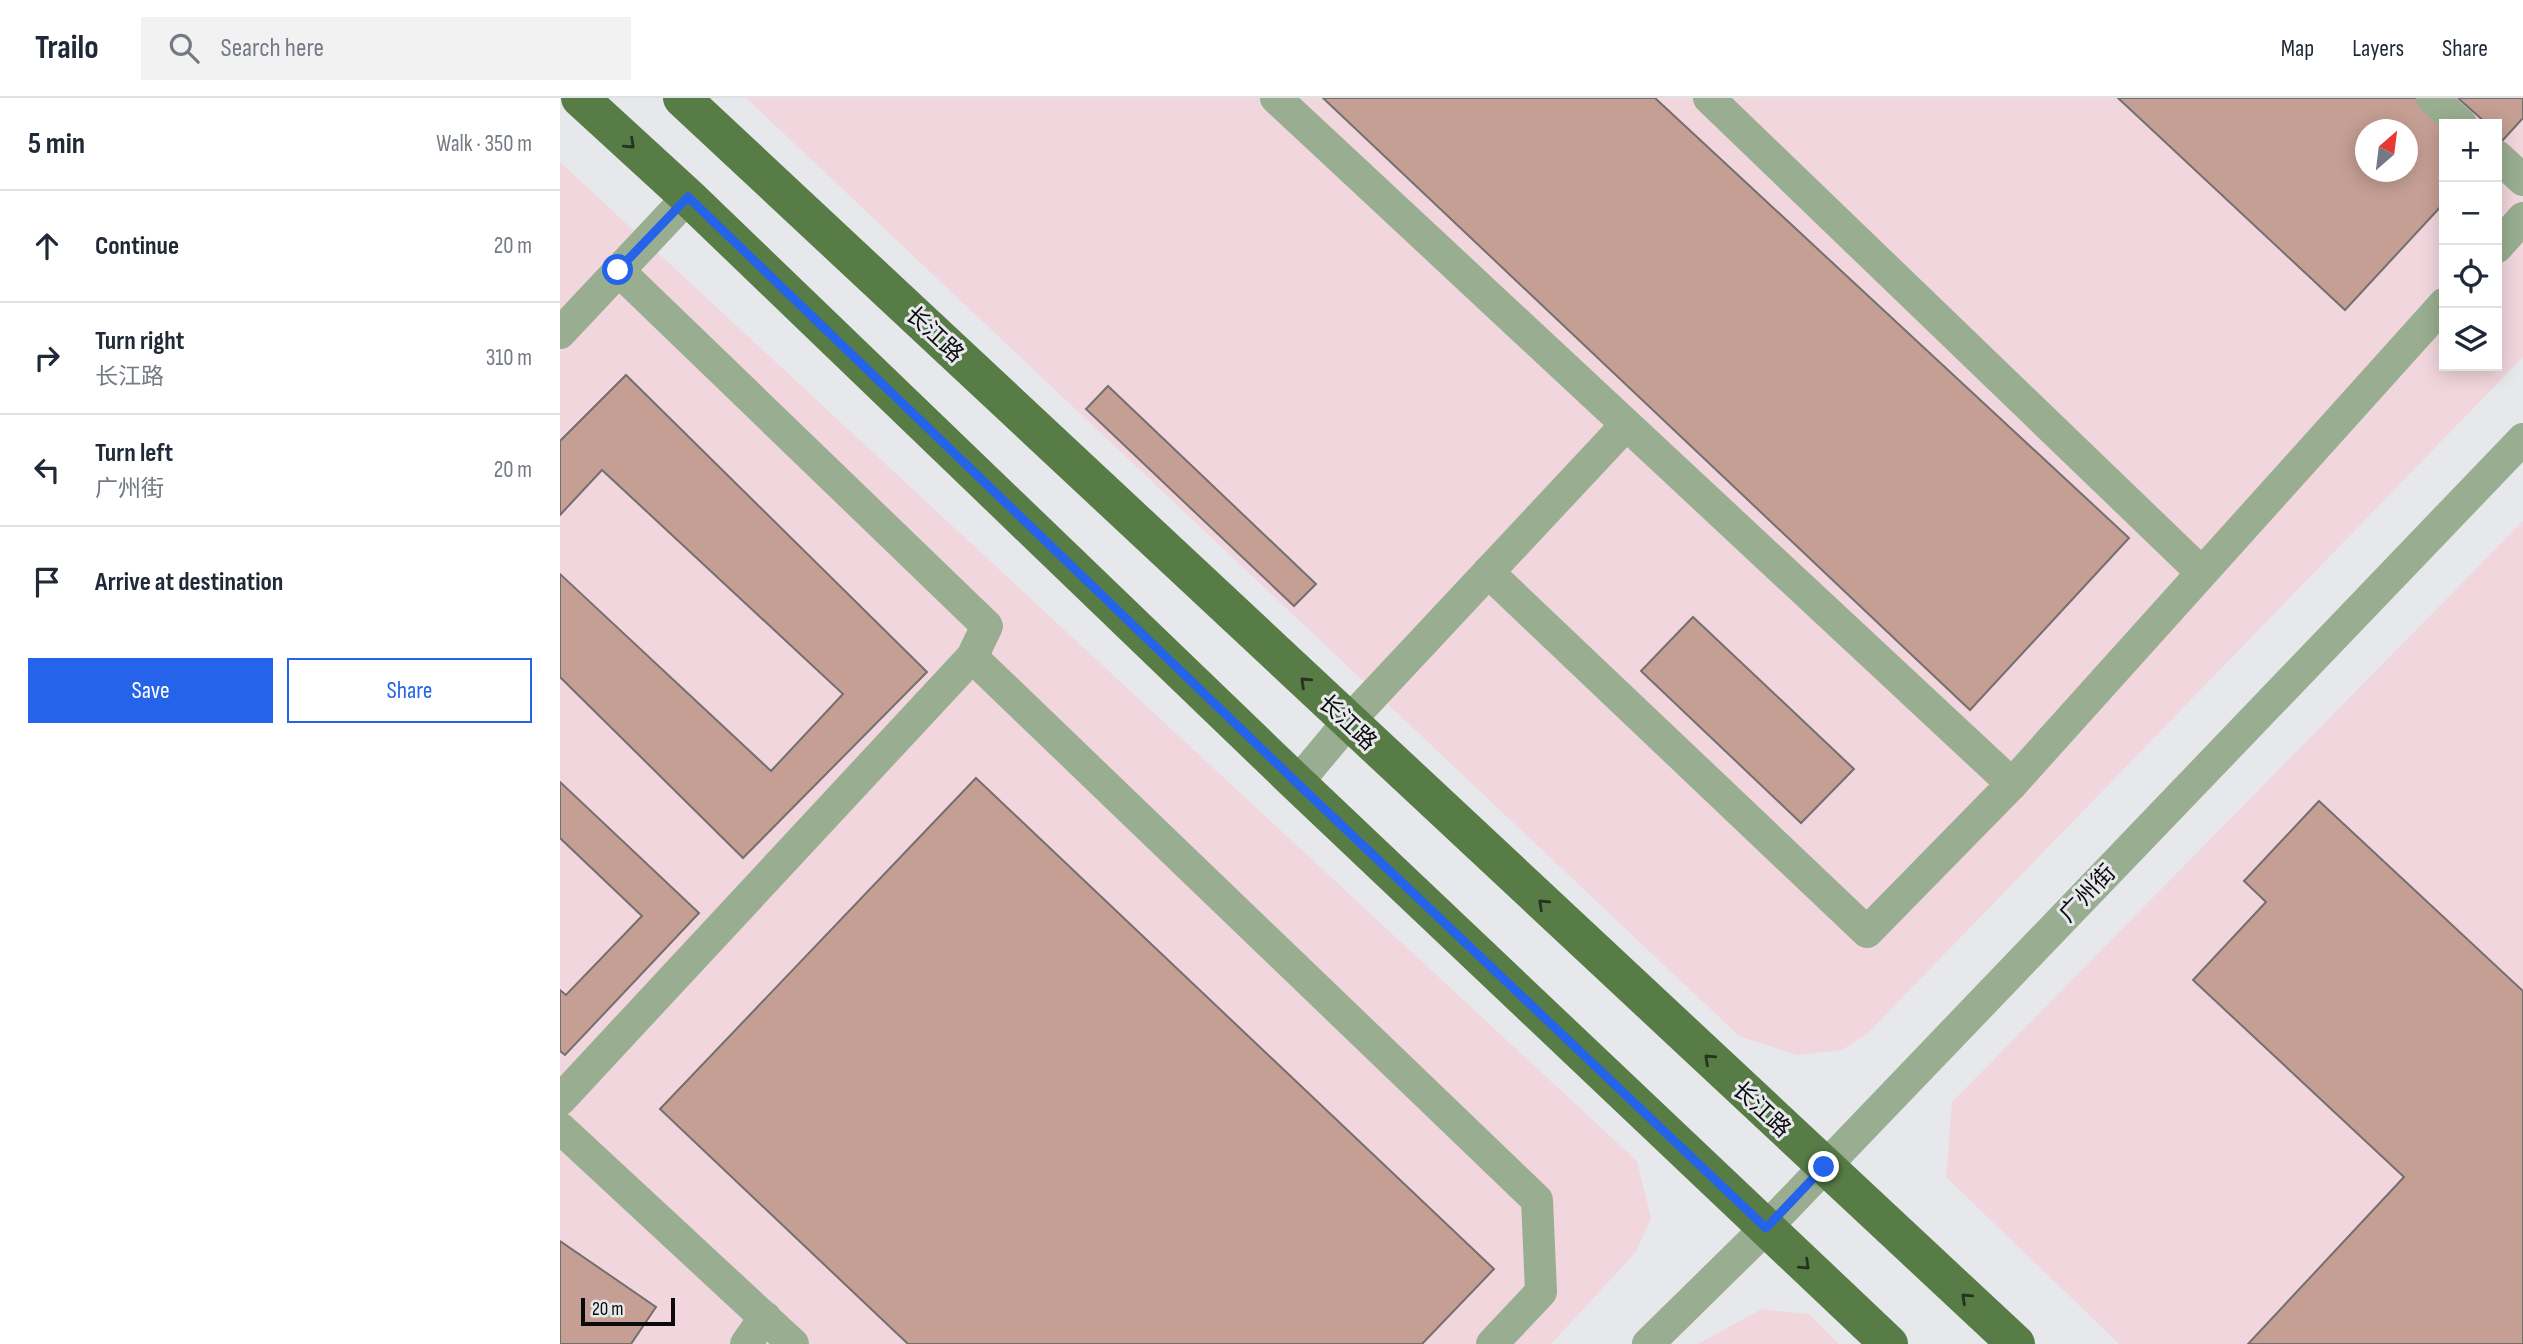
<!DOCTYPE html>
<html lang="en">
<head>
<meta charset="utf-8">
<style>
	body { margin:0; font-family:"Sofia Sans Condensed","Noto Sans SC",sans-serif; background:#f2f2f3; color:#1f2937 }
	.controls { position:absolute; right:21px; top:21px; display:grid; overflow:hidden; border-radius:0px; box-shadow:0 4px 18px #0003 }
	.controls button { width:63px; height:63px; display:grid; place-items:center; padding:0; border:0; border-bottom:2px solid #e0e1e3; background:#fff; color:#1f2937; font:35px sans-serif }
	.compass { position:absolute; left:1795px; top:21px; width:63px; height:63px; border-radius:50%; background:#fff; box-shadow:0 4px 18px #0003; rotate:28deg }
	.scale { position:absolute; left:21px; bottom:18px; width:94px; box-sizing:border-box; padding-left:7px; border:4px solid #0b0b0d; border-top:0; font-size:19px; line-height:24px; white-space:nowrap; color:#0b0b0d; -webkit-text-stroke:5px #e7e8ec; paint-order:stroke }
	.stop { position:absolute; width:21px; height:21px; margin:-16px; border:5px solid #2563eb; border-radius:50%; background:#fff }
	.stop.end { background:#2563eb; border-color:#fff; box-shadow:0 2px 7px #0008 }
	.list { margin:0; padding:0; list-style:none }
	h2 { display:flex; justify-content:space-between; align-items:center; height:91px; margin:0; padding:0 28px; font-size:30px }
	h2 small { font-size:23px; font-weight:400; color:#747a83 }
	.list li { display:grid; grid-template-columns:46px 1fr auto; gap:21px; align-items:center; box-sizing:border-box; height:112px; padding:0 28px; border-top:2px solid #e0e1e3 }
	.list b { display:block; font-size:26px; white-space:nowrap }
	.list p { margin:0; font-size:23px; white-space:nowrap; color:#747a83 }
	.list em { font-size:23px; font-style:normal; color:#747a83 }
	.actions { display:flex; gap:14px; padding:21px 28px }
	.actions a { flex:1; padding:16px 0; border:2px solid #2563eb; border-radius:0px; text-align:center; font-size:24px; color:#2563eb }
	.actions .main { background:#2563eb; color:#fff }
	.icon { flex:none; width:38px; height:38px; fill:none; stroke:currentColor; stroke-width:2; stroke-linecap:round; stroke-linejoin:round }
	.map { position:relative; flex:none; width:1963px; height:1246px; overflow:hidden }
	header { display:flex; align-items:center; gap:42px; box-sizing:border-box; height:98px; padding:0 35px; background:#fff; border-bottom:2px solid #e0e1e3 }
	header strong { font-size:33px }
	nav { display:flex; gap:38px; margin-inline-start:auto; font-size:24px }
	.search { width:490px; height:63px; background:#f2f2f3; display:flex; align-items:center; gap:18px; box-sizing:border-box; padding:0 24px; border-radius:0px; color:#747a83; font-size:26px }
	main { display:flex }
	aside { flex:1; background:#fff }
	.map>svg:first-child { display:block }
	.industrial { fill:#f1d7dd; fill-rule:evenodd }
	.building { fill:#c59f94; stroke:#736f6e; stroke-width:2; fill-rule:evenodd }
	.lines { fill:none; stroke-linecap:round; stroke-linejoin:round }
	.minor { stroke:#99ae90; stroke-width:32 }
	.major { stroke:#577c45; stroke-width:38 }
	.oneway { stroke:#263321 }
	.route { stroke:#2563eb; stroke-width:9 }
	.labels { text-anchor:middle; stroke-width:6; stroke-linejoin:round; paint-order:stroke }
	.street-label { font-size:23px; fill:#0b0b0d; stroke:#e7e8ec }
</style>
</head>
<body>
<header>
<strong>Trailo</strong>
<div class="search"><svg class="icon" aria-label="search" viewBox="0 0 24 24"><circle cx="10" cy="10" r="6"/><path d="M15 15l6 6"/></svg>Search here</div>
<nav><a>Map</a><a>Layers</a><a>Share</a></nav>
</header>
<main>
<aside>
<h2>5 min<small>Walk · 350 m</small></h2>
<ul class="list">
<li><svg class="icon" aria-label="ahead" viewBox="0 0 24 24"><path d="M12 20V5M6 11l6-6 6 6"/></svg><div><b>Continue</b></div><em>20 m</em></li>
<li><svg class="icon" aria-label="right" viewBox="0 0 24 24"><path d="M7 20v-9h11M14 6l5 5-5 5"/></svg><div><b>Turn right</b><p>长江路</p></div><em>310 m</em></li>
<li><svg class="icon" aria-label="left" viewBox="0 0 24 24"><path d="M17 20v-9H6M10 6l-5 5 5 5"/></svg><div><b>Turn left</b><p>广州街</p></div><em>20 m</em></li>
<li><svg class="icon" aria-label="arrive" viewBox="0 0 24 24"><path d="M6 21V4h12l-3 4 3 4H6"/></svg><div><b>Arrive at destination</b></div></li>
</ul>
<div class="actions"><a class="main">Save</a><a>Share</a></div>
</aside>
<div class="map">
<svg width="1963" height="1246" viewBox="0 0 1963 1246">
	<rect width="100%" height="100%" fill="#e7e8ec"/>
	<g class="industrial">
		<path d="M186 0H1963V259L1307 936 1282 952 1237 957 1179 938ZM1884 26H1937V268H1884ZM1806 32H1848V74H1806Z"/>
		<polygon points="0,64 1077,1063 1091,1120 1076,1154 991,1246 0,1246"/>
		<polygon points="1963,423 1963,1246 1559,1246 1386,1079 1392,1004"/>
		<polygon points="1202,1211 1249,1216 1279,1246 1138,1246"/>
	</g>
	<g class="building">
		<polygon points="763,0 1095,0 1569,440 1410,612"/>
		<path d="M1558 0H1884V105L1785 212ZM1806 32H1848V74H1806Z"/>
		<polygon points="1898,0 1963,0 1963,20 1943,42 1937,36 1937,26 1927,26"/>
		<polygon points="66,277 367,574 183,760 0,579 0,476 211,673 283,596 42,372 0,417 0,343"/>
		<polygon points="548,288 756,486 734,508 526,311"/>
		<polygon points="1133,519 1294,671 1241,725 1081,573"/>
		<polygon points="416,680 934,1171 862,1246 348,1246 100,1011"/>
		<polygon points="0,684 139,815 5,957 0,953 0,892 6,897 82,818 0,740"/>
		<polygon points="1759,703 1963,893 1963,1246 1688,1246 1844,1079 1633,882 1706,804 1684,783"/>
		<polygon points="0,1143 96,1209 71,1246 0,1246"/>
	</g>
	<g class="lines">
		<g class="minor">
			<polyline points="716,0 1452,686 1307,834 928,474"/>
			<polyline points="1149,0 1641,474"/>
			<polyline points="1872,0 1901,26"/>
			<polyline points="1937,58 1963,82"/>
			<polyline points="1937,149 1963,120"/>
			<polyline points="0,235 128,99"/>
			<polyline points="412,559 977,1102 981,1194 932,1246"/>
			<polyline points="737,685 788,624 1066,327"/>
			<polyline points="1452,686 1884,206"/>
			<polyline points="0,1002 412,559 427,528 58,172"/>
			<polyline points="0,1030 233,1246"/>
			<polyline points="186,1246 205,1219"/>
			<polyline points="1088,1246 1206,1130 1963,341"/>
		</g>
		<g class="major">
			<polyline points="20,0 128,99 737,685 1329,1246"/>
			<polyline points="122,0 1456,1246"/>
		</g>
	</g>
	<defs><path id="oneway-chevron" d="M-2-3.5L2.5 0L-2 3.5" fill="none" stroke-width="1.6" stroke-linecap="round" stroke-linejoin="round" transform="scale(1.75)"/></defs>
	<g class="oneway">
		<use href="#oneway-chevron" transform="translate(70 46) rotate(43)"/>
		<use href="#oneway-chevron" transform="translate(745 584) rotate(-137)"/>
		<use href="#oneway-chevron" transform="translate(983 806) rotate(-137)"/>
		<use href="#oneway-chevron" transform="translate(1149 961) rotate(-137)"/>
		<use href="#oneway-chevron" transform="translate(1245 1167) rotate(43)"/>
		<use href="#oneway-chevron" transform="translate(1406 1200) rotate(-137)"/>
	</g>
	<g class="lines">
		<polyline class="route" points="58,172 128,99 737,685 1206,1130 1264,1069"/>
	</g>
	<g class="labels">
		<g class="street-label">
			<text transform="translate(375 236) rotate(43)" y="8">长江路</text>
			<text transform="translate(788 624) rotate(43)" y="8">长江路</text>
			<text transform="translate(1527 795) rotate(-46)" y="8">广州街</text>
			<text transform="translate(1202 1011) rotate(43)" y="8">长江路</text>
		</g>
	</g>
</svg>
<div class="controls">
<button>+</button>
<button>−</button>
<button><svg class="icon" aria-label="locate" viewBox="0 0 24 24"><circle cx="12" cy="12" r="6"/><path d="M12 2v4M12 18v4M2 12h4M18 12h4"/></svg></button>
<button><svg class="icon" aria-label="layers" viewBox="0 0 24 24"><path d="M12 4l9 5-9 5-9-5zM3 14l9 5 9-5"/></svg></button>
</div>
<svg class="compass" viewBox="-18 -18 36 36"><path d="M0-13l5 13h-10z" fill="#e53935"/><path d="M0 13l5-13h-10z" fill="#747a83"/></svg>
<div class="scale">20 m</div>
<div class="stop" style="left:58px;top:172px"></div>
<div class="stop end" style="left:1264px;top:1069px"></div>
</div>
</main>
</body>
</html>
